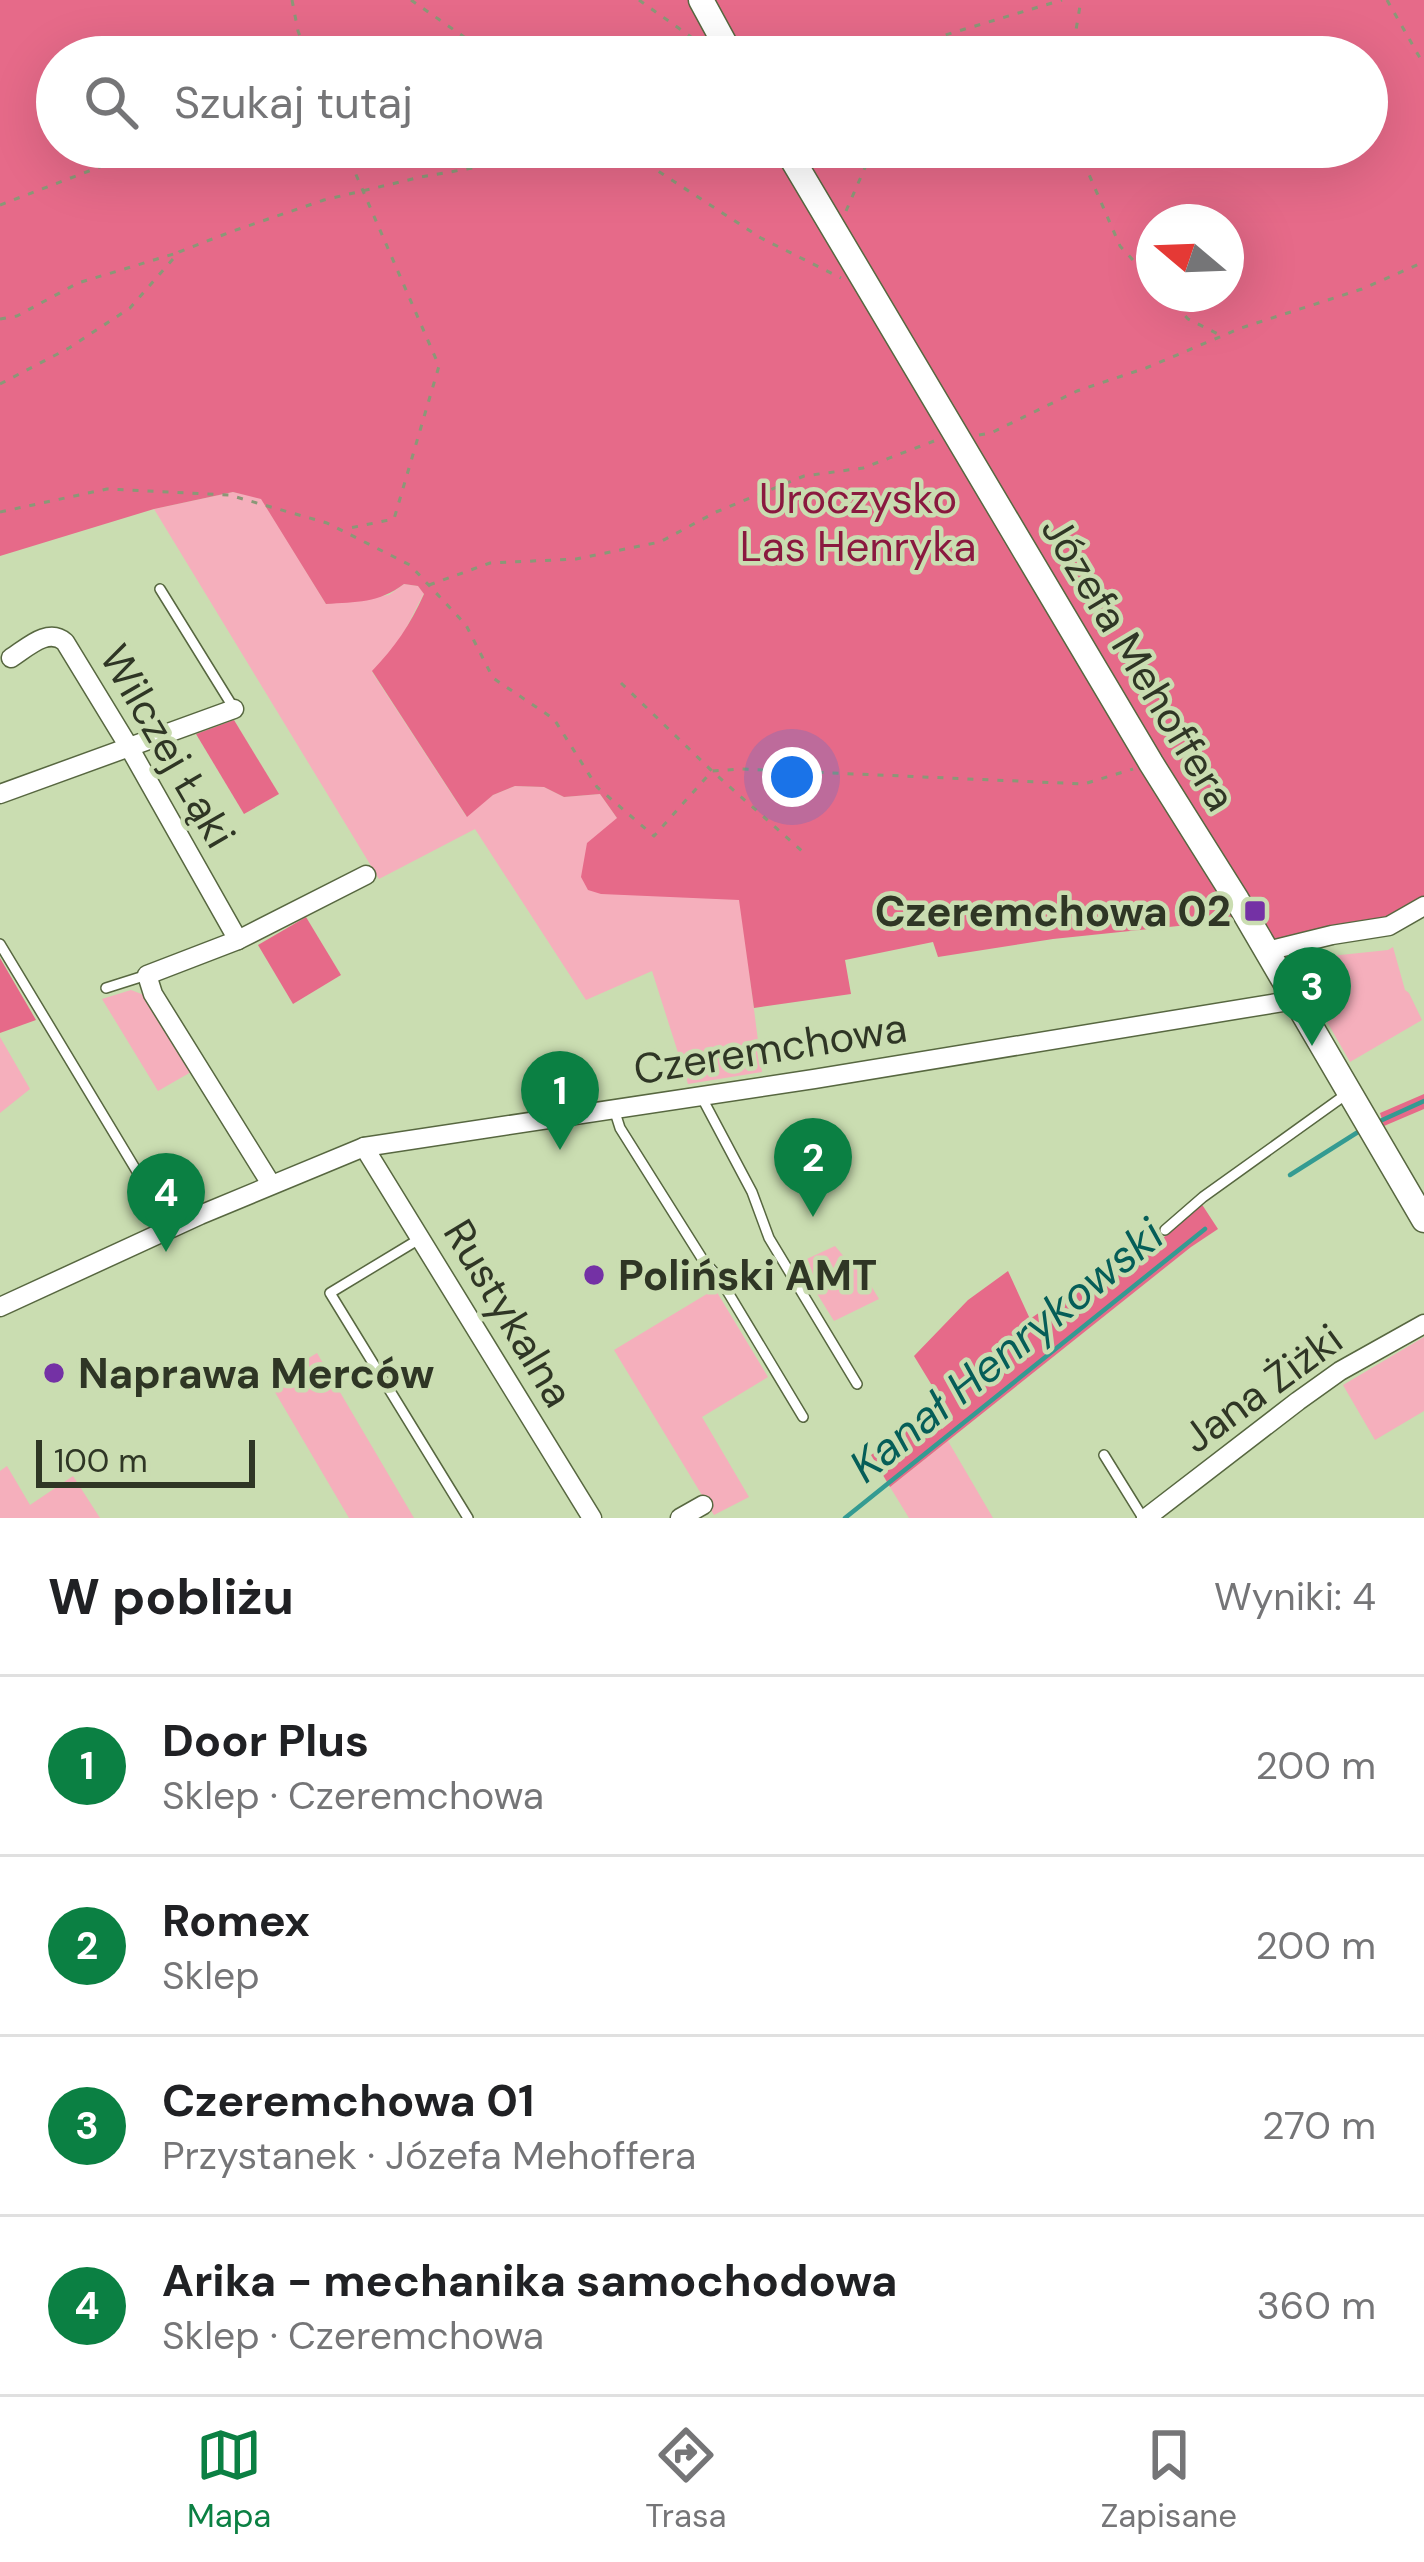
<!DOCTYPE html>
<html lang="pl">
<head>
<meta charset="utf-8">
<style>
	body { margin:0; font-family:"DM Sans",sans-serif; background:#f2f2f2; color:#202124 }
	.compass { position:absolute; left:1136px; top:204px; width:108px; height:108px; border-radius:50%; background:#fff; box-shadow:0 12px 48px #0002; rotate:289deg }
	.scale { position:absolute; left:36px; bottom:30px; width:219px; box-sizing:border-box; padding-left:12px; border:6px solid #2f3625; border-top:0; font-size:33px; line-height:42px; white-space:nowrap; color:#2f3625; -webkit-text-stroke:9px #caddb1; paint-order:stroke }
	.you { position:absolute; left:792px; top:777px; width:42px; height:42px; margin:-30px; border:9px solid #fff; border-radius:50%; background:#1a73e8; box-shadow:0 0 0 18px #1a73e833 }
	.badge { display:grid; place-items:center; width:78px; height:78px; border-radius:50%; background:#0b8043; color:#fff; font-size:39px; font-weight:700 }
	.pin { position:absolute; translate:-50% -99px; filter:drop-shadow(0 3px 6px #0008) }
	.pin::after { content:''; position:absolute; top:63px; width:42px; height:36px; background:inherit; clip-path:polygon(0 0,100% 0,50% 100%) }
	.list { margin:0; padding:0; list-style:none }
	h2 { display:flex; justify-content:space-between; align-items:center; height:156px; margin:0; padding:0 48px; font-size:51px }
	h2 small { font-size:39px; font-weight:400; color:#757577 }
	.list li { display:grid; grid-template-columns:78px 1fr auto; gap:36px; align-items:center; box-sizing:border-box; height:180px; padding:0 48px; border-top:3px solid #e0e0e0 }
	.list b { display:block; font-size:45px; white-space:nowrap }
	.list p { margin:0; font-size:39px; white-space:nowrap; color:#757577 }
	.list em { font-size:39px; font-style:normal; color:#757577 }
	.icon { flex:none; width:66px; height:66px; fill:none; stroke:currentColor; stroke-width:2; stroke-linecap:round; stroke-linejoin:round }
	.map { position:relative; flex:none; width:1424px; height:1518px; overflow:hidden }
	.search { position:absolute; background:#fff; box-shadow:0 12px 48px #0002; left:36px; right:36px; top:36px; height:132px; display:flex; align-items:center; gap:30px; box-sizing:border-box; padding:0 42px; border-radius:66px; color:#757577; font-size:45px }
	.sheet { height:876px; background:#fff }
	nav { display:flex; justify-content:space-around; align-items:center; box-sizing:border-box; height:168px; border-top:3px solid #e0e0e0; background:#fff; font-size:33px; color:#757577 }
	nav a { display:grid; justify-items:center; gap:6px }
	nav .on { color:#0b8043 }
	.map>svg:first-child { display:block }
	.green { fill:#f5afbc }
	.forest { fill:#e66a89; fill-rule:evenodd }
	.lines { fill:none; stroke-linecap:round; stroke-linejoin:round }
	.stream { stroke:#349b92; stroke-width:4.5 }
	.lane-casing { stroke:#576740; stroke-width:12 }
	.street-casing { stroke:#576740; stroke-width:21 }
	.secondary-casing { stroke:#576740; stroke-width:27 }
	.path { stroke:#8a9877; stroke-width:3; stroke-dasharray:6 9; stroke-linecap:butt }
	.lane { stroke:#fff; stroke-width:9 }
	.street { stroke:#fff; stroke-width:18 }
	.secondary { stroke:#fff; stroke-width:24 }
	.poi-dot { fill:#7431a5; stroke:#caddb1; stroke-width:4.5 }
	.labels { text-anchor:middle; stroke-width:9; stroke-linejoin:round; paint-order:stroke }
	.park-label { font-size:42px; fill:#8a193f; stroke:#caddb1 }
	.street-label { font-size:42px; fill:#2f3625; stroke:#caddb1 }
	.poi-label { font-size:42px; font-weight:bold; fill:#2f3625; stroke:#caddb1; text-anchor:start }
	.water-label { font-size:45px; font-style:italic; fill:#055e58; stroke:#caddb1 }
</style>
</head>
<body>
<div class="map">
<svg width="1424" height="1518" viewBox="0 0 1424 1518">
	<rect width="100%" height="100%" fill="#caddb1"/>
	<g class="green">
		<polygon points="233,492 261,498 326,604 389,595 404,584 418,586 424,593 398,644 372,672 466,816 493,795 515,786 544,787 564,797 600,794 617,818 740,900 762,1072 688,1084 652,971 586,1000 475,829 379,879 154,509"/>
		<polygon points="1393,947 1405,990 1409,993 1422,1020 1350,1062 1297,969 1302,959 1388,950"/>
		<polygon points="131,990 144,995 191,1072 158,1091 102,999"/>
		<polygon points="0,1037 30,1089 0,1113"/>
		<polygon points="835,1246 846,1259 853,1256 879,1299 834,1321 798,1263"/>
		<polygon points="715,1289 768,1377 702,1417 749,1497 714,1515 614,1350"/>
		<polygon points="1424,1337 1424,1411 1375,1440 1343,1385"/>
		<polygon points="317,1353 414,1518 349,1518 269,1382"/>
		<polygon points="948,1441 993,1518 909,1518 890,1487"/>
		<polygon points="7,1466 30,1505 73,1476 100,1518 0,1518 0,1471"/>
	</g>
	<g class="forest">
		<path d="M0 0H1424V896L1384 919 1273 940 1236 920 1053 939 938 957 933 942 845 960 851 994 754 1008 739 900 601 894 588 890 581 877 587 843 617 818 600 794 564 797 544 787 515 786 493 795 467 817 372 671C395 647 410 625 424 594L418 586 404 584C379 603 356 602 326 604L261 499 233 492 154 509 0 556ZM57 57H1367V147H57ZM1154 222H1226V294H1154Z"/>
		<polygon points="234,720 279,794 244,814 196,734"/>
		<polygon points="306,917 341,975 293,1004 258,945"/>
		<polygon points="0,958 36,1020 0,1033"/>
		<polygon points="1424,1094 1424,1109 1384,1126 1380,1113"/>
		<polygon points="1201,1203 1218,1229 1191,1247 890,1487 871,1455 931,1412 942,1429 953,1420 914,1356 968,1300 1008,1271 1030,1319 1084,1281 1093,1295 1149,1251"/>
	</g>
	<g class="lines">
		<g class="stream">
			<polyline points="1380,1121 1424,1101"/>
			<polyline points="1290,1175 1358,1132"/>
			<polyline points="845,1518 1205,1229"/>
		</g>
		<defs>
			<g id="lane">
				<polyline points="160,589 233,707"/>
				<polyline points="0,944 171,1228"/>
				<polyline points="106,988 147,975"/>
				<polyline points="701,1096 752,1192 769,1238 857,1384"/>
				<polyline points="614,1109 620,1128 703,1260 720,1279 803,1417"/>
				<polyline points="1165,1230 1203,1197 1348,1093"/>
				<polyline points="421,1238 330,1293 468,1518"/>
				<polyline points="1104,1455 1143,1518"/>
			</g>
			<g id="street">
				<path d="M11 658C27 648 48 627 65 642L129 747 238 940"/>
				<polyline points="0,794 234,709"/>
				<polyline points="1267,951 1332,935 1389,926 1424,906"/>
				<polyline points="364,1147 592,1518"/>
				<polyline points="271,1184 153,994 147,975 238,940 366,875"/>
				<polyline points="0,1307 200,1215 364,1147 814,1079 1295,1000"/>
				<polyline points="680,1518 703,1505"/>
				<polyline points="1146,1518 1298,1401 1340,1371 1424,1324"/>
			</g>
			<g id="secondary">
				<polyline points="701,0 732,57"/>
				<polyline points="785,147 1151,763 1237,900 1424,1220"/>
			</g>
		</defs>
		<use href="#lane" class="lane-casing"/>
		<use href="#street" class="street-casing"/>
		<use href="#secondary" class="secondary-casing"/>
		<g class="path">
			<polyline points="292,0 298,31 308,57"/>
			<polyline points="411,0 493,57"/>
			<polyline points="639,0 701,44"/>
			<polyline points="1387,0 1424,65"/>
			<polyline points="894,57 895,50 1062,0"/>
			<polyline points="1078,57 1073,48 1081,0"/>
			<polyline points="344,147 439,366 394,519 345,529"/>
			<polyline points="621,147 761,238 841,278"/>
			<polyline points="1088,147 1084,163 1120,246 1154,283"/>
			<polyline points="0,205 152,147"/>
			<polyline points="846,211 874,147"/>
			<polyline points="1165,294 1188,319 1220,335"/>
			<polyline points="0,319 17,316 78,283 177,253"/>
			<polyline points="0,384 69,348 130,308 179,252 233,231 324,200 421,177 524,159 548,147"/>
			<polyline points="979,435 991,433 1077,391 1146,368 1241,328 1362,289 1424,262"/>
			<polyline points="0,512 107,489 229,495 327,523 410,565 466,625 493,678 554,719 597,787 654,836 712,771 742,769 1084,784 1133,769"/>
			<polyline points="429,585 490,563 576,559 660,542 716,512 804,476 863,468 934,441"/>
			<polyline points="621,683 712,771 802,851"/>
		</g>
		<use href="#lane" class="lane"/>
		<use href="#street" class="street"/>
		<use href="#secondary" class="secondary"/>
	</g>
	<g class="poi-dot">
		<rect x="1243" y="899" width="24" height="24" rx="6"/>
		<circle cx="594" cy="1275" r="12"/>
		<circle cx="54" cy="1373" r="12"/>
	</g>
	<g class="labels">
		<g class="park-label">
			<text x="858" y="513">Uroczysko<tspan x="858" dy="48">Las Henryka</tspan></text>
		</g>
		<g class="street-label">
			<text transform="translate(1139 663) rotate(59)" y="15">Józefa Mehoffera</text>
			<text transform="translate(168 746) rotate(60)" y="15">Wilczej Łąki</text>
			<text transform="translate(770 1048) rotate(-9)" y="15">Czeremchowa</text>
			<text transform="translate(509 1313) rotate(59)" y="15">Rustykalna</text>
			<text transform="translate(1262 1388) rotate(-36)" y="15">Jana Żiżki</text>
		</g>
		<g class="poi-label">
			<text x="1231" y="926" text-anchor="end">Czeremchowa 02</text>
			<text x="618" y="1290">Poliński AMT</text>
			<text x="78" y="1388">Naprawa Merców</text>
		</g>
		<g class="water-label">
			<text transform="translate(1006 1350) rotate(-39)" y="16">Kanał Henrykowski</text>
		</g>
	</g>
</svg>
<svg class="compass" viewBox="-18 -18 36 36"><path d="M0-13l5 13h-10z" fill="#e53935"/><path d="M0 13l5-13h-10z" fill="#757577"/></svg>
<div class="scale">100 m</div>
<div class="you"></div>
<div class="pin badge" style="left:560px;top:1150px">1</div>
<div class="pin badge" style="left:813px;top:1217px">2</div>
<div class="pin badge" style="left:1312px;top:1046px">3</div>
<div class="pin badge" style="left:166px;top:1252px">4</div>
<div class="search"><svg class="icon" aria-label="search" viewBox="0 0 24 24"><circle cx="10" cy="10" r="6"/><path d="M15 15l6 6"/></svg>Szukaj tutaj</div>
</div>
<section class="sheet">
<h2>W pobliżu<small>Wyniki: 4</small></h2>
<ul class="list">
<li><span class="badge">1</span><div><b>Door Plus</b><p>Sklep · Czeremchowa</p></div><em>200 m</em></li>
<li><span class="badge">2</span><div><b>Romex</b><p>Sklep</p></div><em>200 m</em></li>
<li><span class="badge">3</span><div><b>Czeremchowa 01</b><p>Przystanek · Józefa Mehoffera</p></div><em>270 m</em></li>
<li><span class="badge">4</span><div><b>Arika - mechanika samochodowa</b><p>Sklep · Czeremchowa</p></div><em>360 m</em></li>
</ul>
</section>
<nav>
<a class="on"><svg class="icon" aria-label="map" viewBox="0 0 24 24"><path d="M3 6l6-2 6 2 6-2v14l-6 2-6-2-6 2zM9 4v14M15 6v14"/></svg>Mapa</a>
<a><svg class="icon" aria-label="directions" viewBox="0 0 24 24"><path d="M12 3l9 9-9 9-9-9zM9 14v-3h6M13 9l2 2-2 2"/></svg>Trasa</a>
<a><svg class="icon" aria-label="saved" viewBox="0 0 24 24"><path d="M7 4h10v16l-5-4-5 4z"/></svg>Zapisane</a>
</nav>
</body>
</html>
